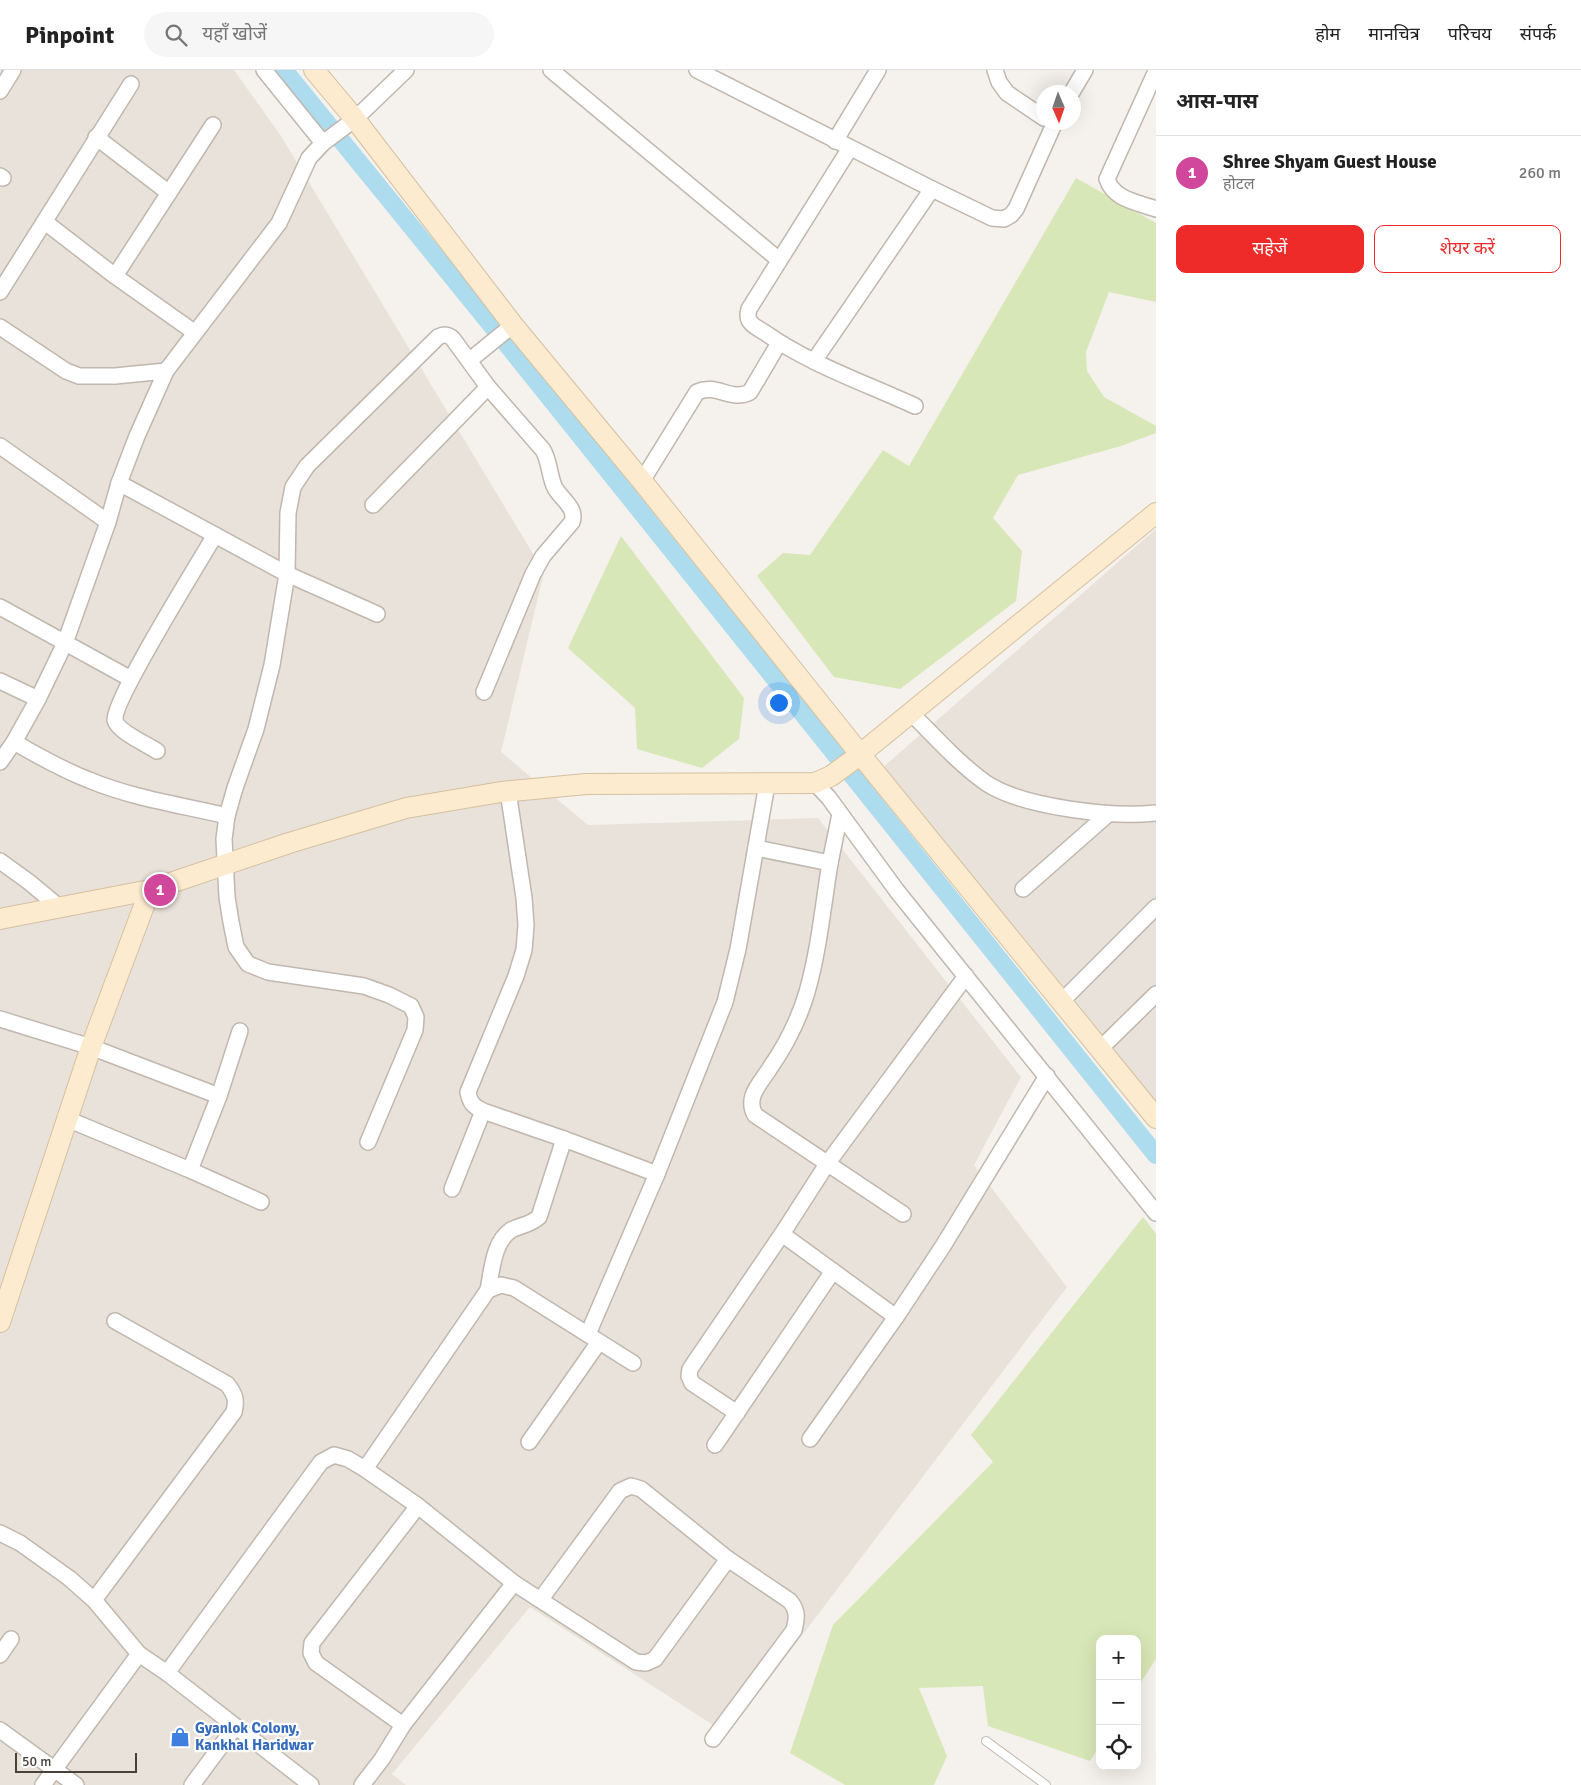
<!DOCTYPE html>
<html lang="hi">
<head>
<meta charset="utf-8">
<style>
	body { margin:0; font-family:Signika,"Noto Sans Devanagari",sans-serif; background:#f6f6f6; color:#222 }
	.controls { position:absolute; right:15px; bottom:15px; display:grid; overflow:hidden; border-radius:10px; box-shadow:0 5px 20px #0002 }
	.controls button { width:45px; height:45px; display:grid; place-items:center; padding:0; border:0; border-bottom:1px solid #e0e0e0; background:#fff; color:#222; font:25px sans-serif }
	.compass { position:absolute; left:1036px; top:15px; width:45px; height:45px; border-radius:50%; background:#fff; box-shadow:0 5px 20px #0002; rotate:178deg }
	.scale { position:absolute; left:15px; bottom:12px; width:122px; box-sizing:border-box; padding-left:5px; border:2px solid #494139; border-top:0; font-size:14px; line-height:18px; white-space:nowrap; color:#494139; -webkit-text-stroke:4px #fff; paint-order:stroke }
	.you { position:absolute; left:778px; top:632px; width:18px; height:18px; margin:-12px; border:4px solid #fff; border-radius:50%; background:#1a73e8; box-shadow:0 0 0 8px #1a73e833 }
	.badge { display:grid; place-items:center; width:32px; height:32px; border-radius:50%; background:#ef2b29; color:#fff; font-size:16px; font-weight:700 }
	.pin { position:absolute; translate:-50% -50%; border:2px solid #fff; box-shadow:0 1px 5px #0006 }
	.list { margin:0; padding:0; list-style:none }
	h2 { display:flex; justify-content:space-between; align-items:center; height:65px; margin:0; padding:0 20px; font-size:21px }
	h2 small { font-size:16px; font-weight:400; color:#767676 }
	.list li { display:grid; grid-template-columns:32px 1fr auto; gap:15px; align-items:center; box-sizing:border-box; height:75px; padding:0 20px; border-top:1px solid #e0e0e0 }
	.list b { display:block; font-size:19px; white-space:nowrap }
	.list p { margin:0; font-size:16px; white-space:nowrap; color:#767676 }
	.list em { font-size:16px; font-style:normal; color:#767676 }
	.actions { display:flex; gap:10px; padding:15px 20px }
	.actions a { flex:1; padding:11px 0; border:1px solid #ef2b29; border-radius:10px; text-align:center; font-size:18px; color:#ef2b29 }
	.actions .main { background:#ef2b29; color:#fff }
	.icon { flex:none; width:28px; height:28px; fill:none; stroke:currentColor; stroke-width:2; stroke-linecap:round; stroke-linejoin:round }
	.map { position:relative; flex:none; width:1156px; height:1715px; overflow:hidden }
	header { display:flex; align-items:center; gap:30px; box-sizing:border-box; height:70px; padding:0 25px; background:#fff; border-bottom:1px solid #e0e0e0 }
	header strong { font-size:24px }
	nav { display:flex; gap:28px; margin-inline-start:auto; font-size:18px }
	.search { width:350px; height:45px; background:#f6f6f6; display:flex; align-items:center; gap:12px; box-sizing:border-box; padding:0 18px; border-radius:28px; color:#767676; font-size:19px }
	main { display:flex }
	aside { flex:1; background:#fff }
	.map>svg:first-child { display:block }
	.residential { fill:#e9e2da }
	.green { fill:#d8e7b7 }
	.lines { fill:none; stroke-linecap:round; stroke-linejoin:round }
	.canal { stroke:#acdcee; stroke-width:18 }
	.lane-casing { stroke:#c0b7ae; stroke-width:10 }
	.street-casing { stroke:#c0b7ae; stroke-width:18 }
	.secondary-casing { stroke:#d5c0a0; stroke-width:22 }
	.lane { stroke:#fff; stroke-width:8 }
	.street { stroke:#fff; stroke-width:15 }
	.secondary { stroke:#fcebcf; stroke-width:20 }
	.labels { text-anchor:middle; stroke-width:4.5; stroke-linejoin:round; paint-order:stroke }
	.shop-label { font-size:15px; font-weight:bold; fill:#366cbe; stroke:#fff; text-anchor:start }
</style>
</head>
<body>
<header>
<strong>Pinpoint</strong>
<div class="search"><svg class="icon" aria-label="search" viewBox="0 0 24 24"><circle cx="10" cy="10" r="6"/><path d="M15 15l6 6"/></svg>यहाँ खोजें</div>
<nav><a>होम</a><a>मानचित्र</a><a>परिचय</a><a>संपर्क</a></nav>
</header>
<main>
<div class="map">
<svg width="1156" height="1715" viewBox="0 0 1156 1715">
	<rect width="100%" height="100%" fill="#f5f1ec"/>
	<g class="residential">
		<polygon points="0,0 234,0 281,66 544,502 501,682 588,755 818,748 1021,1007 974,1095 1067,1217 727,1664 530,1537 392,1704 406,1715 0,1715"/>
		<polygon points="1156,459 1156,1043 881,699"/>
	</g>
	<g class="green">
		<polygon points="1076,108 1156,153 1156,232 1109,222 1086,282 1087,301 1104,327 1156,356 1156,363 1121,376 1018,405 993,448 1022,481 1016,531 900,619 834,607 757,506 783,483 810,485 883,380 909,396"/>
		<polygon points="621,466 744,628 739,669 702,698 637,679 635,638 568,578"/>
		<polygon points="1143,1147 1156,1164 1156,1589 1137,1618 1137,1569 1100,1569 1100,1675 1090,1691 988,1656 983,1616 919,1618 947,1686 934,1715 845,1715 790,1683 833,1555 993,1392 971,1365"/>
	</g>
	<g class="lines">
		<polyline class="canal" points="284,0 505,272 1156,1085"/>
		<defs>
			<polyline id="lane" points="986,1671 1046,1715"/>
			<g id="street">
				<polyline points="264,0 323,73"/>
				<polyline points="551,0 779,190"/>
				<polyline points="697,0 932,119 992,148 1004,149 1011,145 1016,139 1055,52"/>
				<polyline points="995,0 999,12 1007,23 1044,48"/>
				<path d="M1156 1 1107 109C1114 130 1137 132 1156 139"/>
				<polyline points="0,21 13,0"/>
				<polyline points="1072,22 1085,0"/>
				<polyline points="96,67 169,123"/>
				<polyline points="835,71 878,0"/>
				<path d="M850 78 749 239C748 243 747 246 749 250 751 255 759 259 764 262 809 294 865 313 915 336"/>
				<polyline points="0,106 3,108"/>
				<polyline points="45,152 115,206 194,262"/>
				<polyline points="115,206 213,55"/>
				<polyline points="0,222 131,14"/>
				<polyline points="0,257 66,301 79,306 115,306 166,301"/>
				<polyline points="470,290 513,255"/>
				<polyline points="814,291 932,119"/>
				<polyline points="0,376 108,452"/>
				<path d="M642 411 697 322C717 313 731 332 750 322L779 273"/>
				<polyline points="119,413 287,504 377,544"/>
				<polyline points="373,435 488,317"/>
				<polyline points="0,537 131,609"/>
				<polyline points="0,611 38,629 65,573 108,452 119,413 137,366 166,301 279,153 309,88 323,73 355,49 406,0"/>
				<path d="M911 643C935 667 958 693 986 713 1022 737 1113 748 1156 743"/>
				<path d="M14 672C38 686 63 700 89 710 132 728 181 735 227 746L224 769 227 827 231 852 236 877 248 894 268 902 364 916 389 925 411 936 416 947 415 960 368 1072"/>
				<path d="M157 681C148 675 117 661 115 650 113 630 200 491 215 465"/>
				<polyline points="0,692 14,672 38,629"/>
				<polyline points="815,713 829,728 897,821 1156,1143"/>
				<path d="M508 721 524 828 526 855 524 880 516 906 468 1022C470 1033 473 1036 483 1041L564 1069 657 1104"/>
				<path d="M227 746 235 718 256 659 272 595 287 504 288 443 293 417 307 396 438 267C444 264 448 264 453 269L488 317 543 380C550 392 549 406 555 418 562 430 577 438 572 452L543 486 533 504 484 622"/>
				<polyline points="756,778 830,793 840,744"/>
				<polyline points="0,791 29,812 59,837"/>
				<path d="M830 793C823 836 819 880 807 922 799 949 786 975 770 998 760 1014 745 1027 755 1045L903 1144"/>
				<polyline points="1023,819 1107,745"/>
				<polyline points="1061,932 1156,837"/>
				<polyline points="0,949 91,977 219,1026"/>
				<polyline points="1100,979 1156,924"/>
				<polyline points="67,1049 190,1100 261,1132"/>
				<polyline points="190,1100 219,1026 240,961"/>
				<polyline points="452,1119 483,1041"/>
				<polyline points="782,1164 896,1247"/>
				<path d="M488 1220C492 1201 493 1172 511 1160 521 1155 530 1155 539 1147L564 1069"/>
				<polyline points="588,1264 657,1104 725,932 738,879 767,714"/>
				<polyline points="737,1343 692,1313 689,1306 690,1299 782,1164 827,1094 966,906"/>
				<polyline points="810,1369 896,1247 943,1176 1047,1006"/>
				<polyline points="529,1372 599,1272"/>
				<polyline points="715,1375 833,1201"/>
				<polyline points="365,1399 488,1220 501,1215 514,1218 633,1293"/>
				<polyline points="0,1463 20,1473 69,1508 94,1530 139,1584 167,1603 311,1715"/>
				<path d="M541 1529 620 1421 631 1416 641 1419 728 1489 790 1531C798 1541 797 1548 794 1560L713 1669"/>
				<path d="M94 1530 234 1342C237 1330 235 1324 227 1314L115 1251"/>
				<polyline points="0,1585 11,1569"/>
				<polyline points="167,1603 321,1392 334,1385 348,1389 365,1399 418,1436 514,1513 636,1592 646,1593 655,1589 728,1489"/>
				<polyline points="403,1655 316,1593 311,1583 312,1573 418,1436"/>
				<polyline points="0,1660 76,1715"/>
				<polyline points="43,1715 139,1584"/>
				<polyline points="192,1715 235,1657"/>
				<polyline points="362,1715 382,1689 403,1655 514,1513"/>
			</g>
			<g id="secondary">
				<polyline points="314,0 355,49 513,255 642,411 860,684 1156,1048"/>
				<polyline points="0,849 150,820"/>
				<polyline points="0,1252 91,977 150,820 289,773 406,738 501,722 586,714 815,713 831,706 853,690 1156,443"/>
			</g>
		</defs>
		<use href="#lane" class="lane-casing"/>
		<use href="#street" class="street-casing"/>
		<use href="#secondary" class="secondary-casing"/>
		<use href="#lane" class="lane"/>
		<use href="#street" class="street"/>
		<use href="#secondary" class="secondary"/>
	</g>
	<defs>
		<symbol id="shop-bare" viewBox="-9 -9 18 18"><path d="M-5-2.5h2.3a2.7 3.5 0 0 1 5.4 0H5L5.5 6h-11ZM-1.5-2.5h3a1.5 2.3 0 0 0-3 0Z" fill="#3f7fe0" stroke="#fff" stroke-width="2.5" paint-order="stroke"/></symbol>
	</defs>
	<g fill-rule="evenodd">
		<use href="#shop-bare" x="166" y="1653" width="28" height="28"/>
	</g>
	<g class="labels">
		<g class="shop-label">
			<text x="195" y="1663">Gyanlok Colony,<tspan x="195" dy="17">Kankhal Haridwar</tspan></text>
		</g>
	</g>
</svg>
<div class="controls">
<button>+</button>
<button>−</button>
<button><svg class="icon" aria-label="locate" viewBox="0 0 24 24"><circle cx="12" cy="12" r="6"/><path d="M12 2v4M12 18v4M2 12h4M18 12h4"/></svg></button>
</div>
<svg class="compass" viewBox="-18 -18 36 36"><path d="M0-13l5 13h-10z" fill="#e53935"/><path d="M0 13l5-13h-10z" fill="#767676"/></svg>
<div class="scale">50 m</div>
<div class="you"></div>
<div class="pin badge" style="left:160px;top:820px;background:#d1479c">1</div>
</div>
<aside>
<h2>आस-पास<small></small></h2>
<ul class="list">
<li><span class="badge" style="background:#d1479c">1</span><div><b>Shree Shyam Guest House</b><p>होटल</p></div><em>260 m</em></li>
</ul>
<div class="actions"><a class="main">सहेजें</a><a>शेयर करें</a></div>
</aside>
</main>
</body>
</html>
